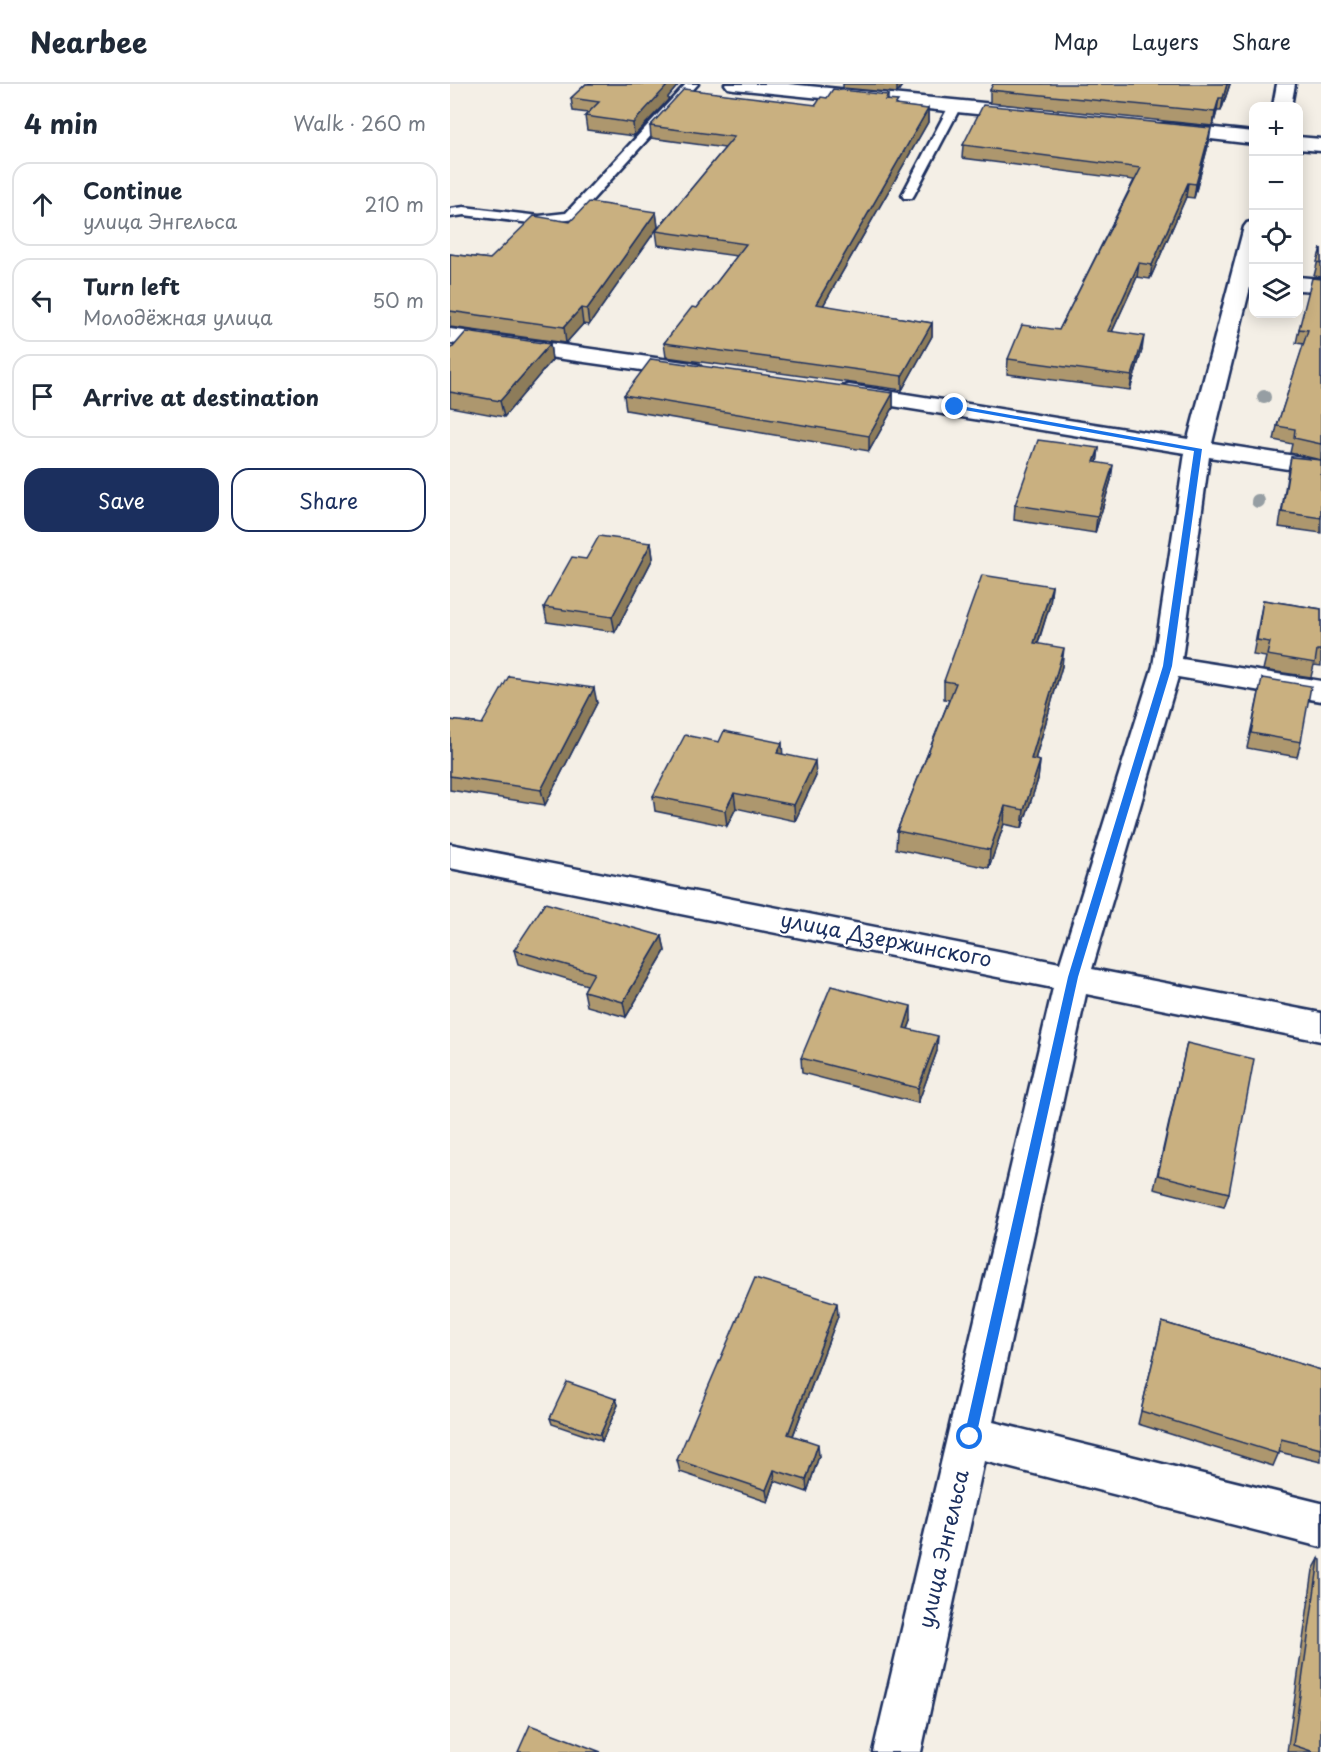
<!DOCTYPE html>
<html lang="en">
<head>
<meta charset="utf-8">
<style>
	body { margin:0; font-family:"Playpen Sans",sans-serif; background:#f2f2f3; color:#1f2937 }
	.controls { position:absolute; right:18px; top:18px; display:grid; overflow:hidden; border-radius:12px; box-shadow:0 3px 15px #0003 }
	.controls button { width:54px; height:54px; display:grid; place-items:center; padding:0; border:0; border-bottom:2px solid #e0e1e3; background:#fff; color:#1f2937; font:30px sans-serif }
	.stop { position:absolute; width:18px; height:18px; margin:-14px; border:4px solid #1a73e8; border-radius:50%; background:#fff }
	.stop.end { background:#1a73e8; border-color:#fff; box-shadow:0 2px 6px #0008 }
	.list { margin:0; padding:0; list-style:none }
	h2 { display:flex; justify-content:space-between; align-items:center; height:78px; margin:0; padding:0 24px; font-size:26px }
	h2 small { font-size:20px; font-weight:400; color:#747a83 }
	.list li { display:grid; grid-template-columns:39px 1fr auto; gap:18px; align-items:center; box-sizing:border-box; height:84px; margin:0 12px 12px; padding:0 12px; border:2px solid #e0e1e3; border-radius:18px }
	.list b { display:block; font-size:22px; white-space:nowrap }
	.list p { margin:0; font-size:20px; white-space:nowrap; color:#747a83 }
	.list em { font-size:20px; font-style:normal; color:#747a83 }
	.actions { display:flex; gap:12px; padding:18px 24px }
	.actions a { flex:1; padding:14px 0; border:2px solid #1b2f5e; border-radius:18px; text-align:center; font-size:21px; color:#1b2f5e }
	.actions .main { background:#1b2f5e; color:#fff }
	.icon { flex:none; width:33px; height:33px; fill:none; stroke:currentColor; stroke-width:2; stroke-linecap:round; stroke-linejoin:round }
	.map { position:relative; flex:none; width:871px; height:1668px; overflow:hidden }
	header { display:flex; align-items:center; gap:36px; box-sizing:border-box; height:84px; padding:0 30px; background:#fff; border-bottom:2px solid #e0e1e3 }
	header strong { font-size:28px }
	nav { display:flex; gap:33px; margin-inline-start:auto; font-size:21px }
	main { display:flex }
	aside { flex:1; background:#fff }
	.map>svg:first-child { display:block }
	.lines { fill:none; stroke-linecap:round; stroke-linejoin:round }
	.lane-casing { stroke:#1b2f5e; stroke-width:5 }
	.street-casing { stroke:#1b2f5e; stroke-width:5 }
	.lane { fill:#fff; fill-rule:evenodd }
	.street { fill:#fff; fill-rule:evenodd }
	.tree { fill:#969ea3 }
	.wall { fill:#ad976e; stroke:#1b2f5e; stroke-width:1.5 }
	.shaded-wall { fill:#8d7b5a; stroke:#1b2f5e; stroke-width:1.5 }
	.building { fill:#c9b080; stroke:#1b2f5e; stroke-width:1.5 }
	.route { fill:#1a73e8 }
	.labels { text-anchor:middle; stroke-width:4.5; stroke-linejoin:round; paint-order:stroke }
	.street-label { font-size:21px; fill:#1b2f5e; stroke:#fff }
</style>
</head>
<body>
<header>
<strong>Nearbee</strong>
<nav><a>Map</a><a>Layers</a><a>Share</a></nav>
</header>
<main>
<aside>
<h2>4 min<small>Walk · 260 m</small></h2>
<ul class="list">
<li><svg class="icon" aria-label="ahead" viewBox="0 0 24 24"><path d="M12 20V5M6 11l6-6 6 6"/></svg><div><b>Continue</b><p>улица Энгельса</p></div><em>210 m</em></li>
<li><svg class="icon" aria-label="left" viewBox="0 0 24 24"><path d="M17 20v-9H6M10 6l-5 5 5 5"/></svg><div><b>Turn left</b><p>Молодёжная улица</p></div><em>50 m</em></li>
<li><svg class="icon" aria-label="arrive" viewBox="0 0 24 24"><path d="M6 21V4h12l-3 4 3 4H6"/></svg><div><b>Arrive at destination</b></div></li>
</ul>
<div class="actions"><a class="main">Save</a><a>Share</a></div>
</aside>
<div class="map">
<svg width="871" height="1668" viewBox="0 0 871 1668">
	<rect width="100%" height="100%" fill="#f4efe6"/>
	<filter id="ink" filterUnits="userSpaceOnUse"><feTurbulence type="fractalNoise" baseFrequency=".0167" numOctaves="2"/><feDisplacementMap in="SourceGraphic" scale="12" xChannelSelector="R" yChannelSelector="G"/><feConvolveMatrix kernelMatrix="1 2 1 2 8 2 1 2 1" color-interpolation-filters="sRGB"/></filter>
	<g filter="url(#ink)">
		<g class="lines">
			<defs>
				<g id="lane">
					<polygon points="236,0 248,0 125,135 89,140 14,131 0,133 0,125 14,123 89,132 116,129"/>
					<polygon points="505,18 511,22 464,111 462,114 454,114 452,111 499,22"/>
				</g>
				<g id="street">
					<polygon points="275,0 338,0 575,23 582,25 584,29 582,33 575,35 284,5 278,4"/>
					<polygon points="827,0 845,0 841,22 823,22"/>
					<polygon points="716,39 804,48 804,60 709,49 707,45 709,41"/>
					<polygon points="848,53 871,55 871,67 848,65"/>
					<polygon points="804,137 804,187 762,359 871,376 871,390 759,373 732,575 871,597 871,617 728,593 642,885 871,929 871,957 636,910 543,1338 871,1419 871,1463 534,1377 471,1668 423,1668 603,904 0,784 0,760 610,879 703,582 735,369 399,315 391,313 387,308 391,303 399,301 738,355 794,143 797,139"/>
					<polygon points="848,193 871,195 871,207 848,206"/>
					<polygon points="0,245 241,279 249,281 253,286 249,291 241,293 0,259"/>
				</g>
			</defs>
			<use href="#lane" class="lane-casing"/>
			<use href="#street" class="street-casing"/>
			<use href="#lane" class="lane"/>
			<use href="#street" class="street"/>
		</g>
		<g class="tree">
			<circle cx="814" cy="313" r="7"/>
			<circle cx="808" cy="417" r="7"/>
		</g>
		<g class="wall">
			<polygon points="136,0 229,0 218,13 218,16 184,52 137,46 135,32 138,29 123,27 121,14"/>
			<polygon points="393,0 453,0 447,9 393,4"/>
			<polygon points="780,0 771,27 767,27 763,42 540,19 540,6"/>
			<polygon points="438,11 438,16 448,22 478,25 478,38 373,222 482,239 482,252 452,306 216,273 214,259 247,224 287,172 208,161 206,147 275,64 201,54 200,42 366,21 377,14"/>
			<polygon points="759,58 744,114 736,113 700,195 687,193 662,248 692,266 680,306 557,290 558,275 609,246 684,96 512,74 513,61"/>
			<polygon points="206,128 208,143 139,241 133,240 116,259 0,243 0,170 40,175 120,138"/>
			<polygon points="871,164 871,193 864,192"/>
			<polygon points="871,195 871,376 840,369 842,360 824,356 827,342 854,260 846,259 849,245"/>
			<polygon points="100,260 102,276 54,333 0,323 0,264"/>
			<polygon points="443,309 443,324 419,367 176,326 174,311"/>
			<polygon points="649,364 647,379 661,396 645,449 564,436 565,421"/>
			<polygon points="841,373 871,376 871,449 829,443 838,387"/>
			<polygon points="201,459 203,474 165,548 97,538 94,523 136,475"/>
			<polygon points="602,502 600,520 588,560 612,582 585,676 590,677 588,695 572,744 554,740 539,784 446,765 447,747 499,616 494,615 494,597"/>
			<polygon points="813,516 871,525 871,582 864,581 861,593 813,586 816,573 803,571"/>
			<polygon points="809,609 851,658 847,673 797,664"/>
			<polygon points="147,619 95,721 0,706 0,636 32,640"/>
			<polygon points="333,671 366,692 345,737 286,724 277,742 205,727 203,712"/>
			<polygon points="212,852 215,867 176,933 137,922 134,907 137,901 68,880 64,866"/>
			<polygon points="461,937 458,945 487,967 468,1019 352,989 351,974"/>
			<polygon points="737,959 779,1109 774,1123 704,1105"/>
			<polygon points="388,1232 343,1352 369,1372 357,1408 325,1397 318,1418 230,1388 227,1376"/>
			<polygon points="712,1238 871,1286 871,1378 829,1368 823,1382 688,1340"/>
			<polygon points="166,1315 168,1321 152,1357 102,1340 100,1334"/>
			<polygon points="869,1475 871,1668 837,1668 863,1486"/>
		</g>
		<g class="shaded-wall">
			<polygon points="217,0 229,0 218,13 218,16 184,52 183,39"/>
			<polygon points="447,0 453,0 447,9"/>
			<polygon points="777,0 780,0 771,27 773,14"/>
			<polygon points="769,14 767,27 763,42 765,28"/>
			<polygon points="478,25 478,38 366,234 366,220"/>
			<polygon points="761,44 759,58 744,114 746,100"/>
			<polygon points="738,99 736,113 700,195 702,181"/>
			<polygon points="206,128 208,143 139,241 137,225"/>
			<polygon points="689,179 687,193 656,261 658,247"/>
			<polygon points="131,224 133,240 116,259 114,243"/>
			<polygon points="482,239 482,252 452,306 452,292"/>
			<polygon points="694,252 692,266 680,306 682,292"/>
			<polygon points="100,260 102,276 54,333 50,317"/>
			<polygon points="443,309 443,324 419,367 419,352"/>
			<polygon points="649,364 647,379 644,378"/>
			<polygon points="663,381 661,396 645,449 647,433"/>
			<polygon points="201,459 203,474 165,548 162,533"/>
			<polygon points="602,502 600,520 582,577 584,559"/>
			<polygon points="614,564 612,582 580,693 581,675"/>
			<polygon points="144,604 147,619 95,721 91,706"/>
			<polygon points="332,659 333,674 327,669"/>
			<polygon points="365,677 366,692 345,737 344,721"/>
			<polygon points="590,677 588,695 572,744 574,726"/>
			<polygon points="284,709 286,724 277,742 275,727"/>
			<polygon points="555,722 554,740 539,784 540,766"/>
			<polygon points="212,852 215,867 176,933 173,918"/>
			<polygon points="461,922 461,937 453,958 454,944"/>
			<polygon points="488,952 487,967 468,1019 468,1004"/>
			<polygon points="387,1219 388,1232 339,1362 338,1350"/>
			<polygon points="166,1315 168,1321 152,1357 150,1351"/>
			<polygon points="368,1360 369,1372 357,1408 356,1396"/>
			<polygon points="324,1386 325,1397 318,1418 316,1406"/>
		</g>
		<g class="building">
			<polygon points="136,0 217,0 215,2 217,2 183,39 135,32 149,18 121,14"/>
			<polygon points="543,0 777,0 773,14 769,14 765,28 540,6"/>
			<polygon points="234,5 366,21 371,13 377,14 383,5 438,11 435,16 448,17 445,21 478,25 366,220 482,239 452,292 214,259 242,223 247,224 296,160 206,147 284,53 200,42"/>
			<polygon points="533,21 761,44 746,100 738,99 702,181 689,179 658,247 694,252 682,292 558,275 572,241 609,246 691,84 513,61"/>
			<polygon points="139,118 206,128 137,225 131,224 114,243 0,227 0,170 40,175 84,132 120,138"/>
			<polygon points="871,164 871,179 867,178"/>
			<polygon points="862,194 871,195 871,360 844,354 845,345 827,342 858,246 849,245"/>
			<polygon points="16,248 100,260 50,317 0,308 0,264 3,263"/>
			<polygon points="201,275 443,309 419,352 174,311"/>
			<polygon points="588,356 649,364 644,378 663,381 647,433 565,421"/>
			<polygon points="841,373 871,376 871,434 832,428"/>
			<polygon points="149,452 201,459 162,533 94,523 122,473 136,475"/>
			<polygon points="532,491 602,502 584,559 614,564 581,675 590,677 574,726 555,722 540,766 447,747 506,599 494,597"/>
			<polygon points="813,516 871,525 871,566 867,566 865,579 817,571 820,558 807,556"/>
			<polygon points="59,592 144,604 91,706 0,692 0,636 32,640"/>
			<polygon points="812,594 861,602 851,658 801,649"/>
			<polygon points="274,647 332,659 327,669 365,677 344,721 284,709 275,727 203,712 235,651 269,658"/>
			<polygon points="95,819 212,852 173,918 134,907 144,889 64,866"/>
			<polygon points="381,902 461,922 454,944 488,952 468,1004 351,974"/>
			<polygon points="737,959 804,975 779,1109 708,1091"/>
			<polygon points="305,1194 387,1219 338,1350 368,1360 356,1396 324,1386 316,1406 227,1376"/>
			<polygon points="712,1238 871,1286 871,1365 831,1355 829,1370 691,1327"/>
			<polygon points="117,1298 166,1315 150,1351 100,1334"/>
			<polygon points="869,1475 871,1476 871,1668 864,1668 843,1661"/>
			<polygon points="80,1641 151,1668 68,1668"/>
		</g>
	</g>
	<polygon class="route" points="505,321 752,365 722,582 628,893 526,1353 524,1357 520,1359 516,1357 514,1353 618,893 713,582 744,367 503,324"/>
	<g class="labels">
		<g class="street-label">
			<text transform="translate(436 856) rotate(11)" y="7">улица Дзержинского</text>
			<text transform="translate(494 1465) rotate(-77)" y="7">улица Энгельса</text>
		</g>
	</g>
</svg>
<div class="controls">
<button>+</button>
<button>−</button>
<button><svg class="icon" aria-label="locate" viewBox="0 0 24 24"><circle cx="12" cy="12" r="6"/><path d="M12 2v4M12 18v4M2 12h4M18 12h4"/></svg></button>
<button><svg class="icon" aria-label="layers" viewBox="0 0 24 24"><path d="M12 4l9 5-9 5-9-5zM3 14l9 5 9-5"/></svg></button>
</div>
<div class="stop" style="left:520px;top:1353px"></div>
<div class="stop end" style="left:505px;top:323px"></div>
</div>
</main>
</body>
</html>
